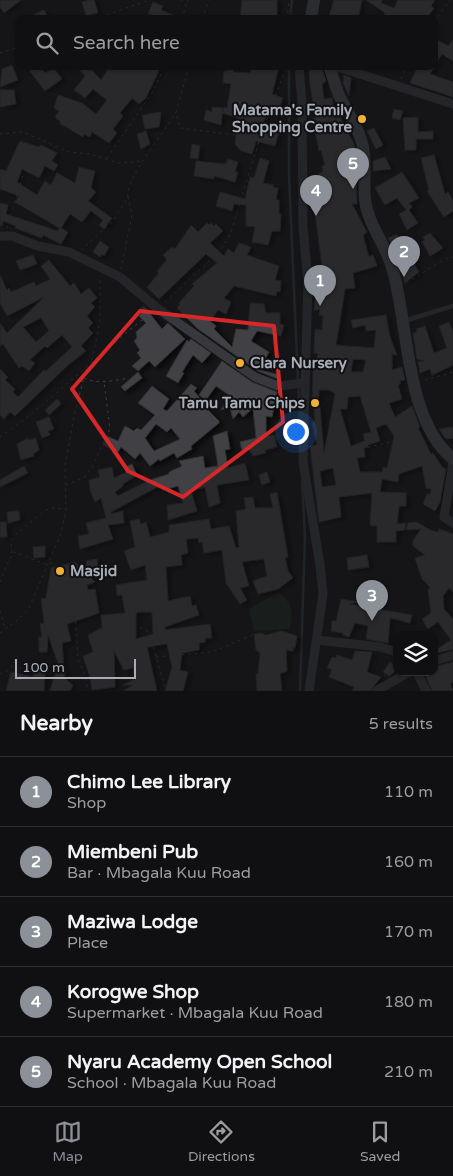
<!DOCTYPE html>
<html lang="en">
<head>
<meta charset="utf-8">
<style>
	body { margin:0; font-family:"Varela Round",sans-serif; background:#19191b; color:#f1f3f6 }
	.controls { position:absolute; right:15px; bottom:15px; display:grid; overflow:hidden; border-radius:10px; box-shadow:0 1px 4px #0004 }
	.controls button { width:45px; height:45px; display:grid; place-items:center; padding:0; border:0; border-bottom:1px solid #303032; background:#101012; color:#f1f3f6; font:25px sans-serif }
	.scale { position:absolute; left:15px; bottom:12px; width:121px; box-sizing:border-box; padding-left:5px; border:2px solid #a8adb8; border-top:0; font-size:14px; line-height:18px; white-space:nowrap; color:#a8adb8; -webkit-text-stroke:4px #111113; paint-order:stroke }
	.you { position:absolute; left:295px; top:431px; width:18px; height:18px; margin:-12px; border:4px solid #fff; border-radius:50%; background:#1a73e8; box-shadow:0 0 0 8px #1a73e833 }
	.badge { display:grid; place-items:center; width:32px; height:32px; border-radius:50%; background:#8c9099; color:#fff; font-size:16px; font-weight:700 }
	.pin { position:absolute; translate:-50% -41px; filter:drop-shadow(0 1px 2px #0008) }
	.pin::after { content:''; position:absolute; top:26px; width:18px; height:15px; background:inherit; clip-path:polygon(0 0,100% 0,50% 100%) }
	.list { margin:0; padding:0; list-style:none }
	h2 { display:flex; justify-content:space-between; align-items:center; height:65px; margin:0; padding:0 20px; font-size:21px }
	h2 small { font-size:16px; font-weight:400; color:#9c9d9f }
	.list li { display:grid; grid-template-columns:32px 1fr auto; gap:15px; align-items:center; box-sizing:border-box; height:70px; padding:0 20px; border-top:1px solid #303032 }
	.list b { display:block; font-size:19px; white-space:nowrap }
	.list p { margin:0; font-size:16px; white-space:nowrap; color:#9c9d9f }
	.list em { font-size:16px; font-style:normal; color:#9c9d9f }
	.icon { flex:none; width:28px; height:28px; fill:none; stroke:currentColor; stroke-width:2; stroke-linecap:round; stroke-linejoin:round }
	.map { position:relative; flex:none; width:453px; height:691px; overflow:hidden }
	.search { position:absolute; background:#101012; box-shadow:0 1px 4px #0004; left:15px; right:15px; top:15px; height:55px; display:flex; align-items:center; gap:12px; box-sizing:border-box; padding:0 18px; border-radius:10px; color:#9c9d9f; font-size:19px }
	.sheet { height:415px; background:#101012 }
	nav { display:flex; justify-content:space-around; align-items:center; box-sizing:border-box; height:70px; border-top:1px solid #303032; background:#101012; font-size:14px; color:#9c9d9f }
	nav a { display:grid; justify-items:center; gap:2px }
	nav .on { color:#8c9099 }
	.map>svg:first-child { display:block }
	.green { fill:#1e261f }
	.lines { fill:none; stroke-linecap:round; stroke-linejoin:round }
	.stream { stroke:#2c353c; stroke-width:2.5 }
	.building { fill:#404145; stroke:#303034; fill-rule:evenodd; filter:url(#shadow) }
	.path { stroke:#3d3f44; stroke-width:1; stroke-dasharray:2.5 4; stroke-linecap:butt }
	.lane { stroke:#37383d; stroke-width:4.5 }
	.street { stroke:#37383d; stroke-width:9 }
	.secondary { stroke:#45474d; stroke-width:12 }
	.marked { fill:none; stroke:#d62828; stroke-width:4; stroke-linejoin:round }
	.poi-dot { fill:#f2b134; stroke:#111113; stroke-width:2 }
	.labels { text-anchor:middle; stroke-width:4; stroke-linejoin:round; paint-order:stroke }
	.poi-label { font-size:15px; font-weight:bold; fill:#a8adb8; stroke:#111113; text-anchor:end }
</style>
</head>
<body>
<div class="map">
<svg width="453" height="691" viewBox="0 0 453 691">
	<defs>
		<filter id="shadow"><feDropShadow dx="4.5" dy="2.5" stdDeviation="2.5" flood-color="#0009"/></filter>
	</defs>
	<rect width="100%" height="100%" fill="#161618"/>
	<path class="green" d="M278 592C292 602 294 613 289 629L254 631 249 609Z"/>
	<g class="lines">
		<g class="stream">
			<polyline points="290,19 292,0"/>
			<polyline points="289,66 289,176 300,427"/>
			<polyline points="300,691 305,536 302,482"/>
		</g>
	</g>
	<g class="building">
		<polygon points="0,0 21,0 4,13 0,7"/>
		<polygon points="89,0 94,0 98,13 86,16 82,2"/>
		<polygon points="242,0 277,0 277,19 240,19"/>
		<polygon points="334,0 362,0 358,19 328,19"/>
		<polygon points="366,0 382,0 381,3 394,8 398,0 435,0 431,6 434,8 426,19 413,19 408,15 406,19 383,19 385,13"/>
		<polygon points="153,2 163,6 161,10 183,19 162,19 148,14"/>
		<polygon points="44,10 49,19 25,19 39,12"/>
		<polygon points="434,38 448,46 453,40 453,61 442,54 430,74 453,82 453,97 410,83 418,66 434,66"/>
		<polygon points="12,65 18,80 0,87 2,69"/>
		<polygon points="26,66 41,66 45,73 54,68 62,79 45,91"/>
		<polygon points="76,66 88,66 101,80 110,66 161,66 146,98 139,104 132,98 120,113 123,116 113,129 117,133 109,143 92,132 90,137 84,134 83,137 59,123 61,122 55,117 59,111 54,108 58,95 82,103 96,114 107,100 93,89 85,98 74,90 85,76"/>
		<polygon points="252,66 279,66 272,94 283,98 276,117 267,113 262,127 279,132 275,146 256,141 252,154 241,151 235,144 238,118 222,113 224,107 227,108 231,84 223,83 224,71 227,71 227,68 234,68 233,72 250,73"/>
		<path d="M309 66H321L326 81 322 84 324 99 332 98 335 118 340 117 354 144 355 148 347 152 355 170 356 169 357 204H352L367 232 363 235 369 257 373 255 377 266 353 273 355 288 345 289 336 345 374 348 376 330 366 331 365 325 353 328 351 320 386 315 390 337 397 355 392 354V370L402 367 405 380 400 381V384L398 385 402 399 389 403 395 417 412 406 420 427 418 428 431 454 433 453 442 467 446 469 440 502 435 511 423 504 427 494H430L431 489 426 488 422 466 399 474 398 482 382 479 380 492 406 493V506H399L397 524 406 523 405 530 396 531V542H377V526H371L370 523 372 493 339 497 341 517 319 522 310 446 317 445 312 422 315 421 314 407H320L324 454 335 394 330 390H319L318 407H312L313 372 318 354 314 353 315 329 322 330 323 316 319 315 320 310H314L316 292 326 291 325 265 322 266 314 206 315 188 321 187 319 173 323 172 322 166 325 165 321 150 319 151 314 125 313 118H316L310 85ZM353 359 366 360 363 372H351ZM360 396 371 432 363 434 365 441 351 446 340 409H347L348 397ZM386 424 394 436 387 468 383 467 382 472H360L357 458 365 457 364 448 368 447V445L380 441 376 428ZM333 468 336 485 322 487 320 471Z"/>
		<polygon points="344,75 351,78 349,96 343,83"/>
		<polygon points="0,90 14,90 16,104 0,107"/>
		<polygon points="212,107 223,108 221,125 204,120 206,110 212,112"/>
		<polygon points="394,109 403,111 400,120 392,118"/>
		<polygon points="161,112 159,127 145,129 142,115"/>
		<polygon points="418,117 418,132 433,131 433,139 416,139 416,150 405,150 403,118"/>
		<polygon points="374,128 383,145 376,149 367,131"/>
		<polygon points="146,131 150,144 141,149 137,134"/>
		<polygon points="20,141 39,147 41,145 57,153 52,161 58,165 54,171 45,166 39,178 22,169 17,182 37,195 45,181 51,185 57,173 75,183 79,167 95,171 91,188 96,192 88,201 112,218 104,229 99,225 103,220 91,211 82,222 70,214 61,228 68,232 61,244 43,235 42,238 15,228 16,226 3,221 2,226 0,226 0,203 8,205 6,214 58,231 59,228 15,202 19,196 0,189 0,169 6,171"/>
		<polygon points="192,144 200,146 198,159 190,158"/>
		<polygon points="434,155 445,194 448,192 453,200 453,211 444,217 427,191 429,190 421,158"/>
		<polygon points="385,157 391,169 373,171 373,161"/>
		<polygon points="260,158 269,161 263,183 274,185 273,187 278,188 276,200 279,200 279,214 281,214 280,231 272,231 268,245 252,242 255,227 246,226 246,205 234,204 232,211 216,206 220,192 245,199 250,177 254,178"/>
		<polygon points="228,159 238,162 235,172 238,172 235,182 214,176 214,179 194,176 196,161 226,164"/>
		<polygon points="402,172 419,198 409,203 412,207 409,210 418,223 407,230 399,214 406,210 397,198 385,205 375,188"/>
		<polygon points="207,223 209,225 211,223 214,226 216,224 223,231 210,243 224,256 228,249 234,253 239,243 251,247 247,255 279,266 275,280 281,281 280,292 277,291 276,296 234,286 224,298 231,302 226,314 218,310 210,321 216,326 214,329 232,347 236,329 248,330 250,303 264,304 266,313 280,313 280,324 284,325 281,336 257,331 251,341 269,352 259,370 276,374 279,376 278,379 258,371 198,329 177,308 180,304 179,303 194,286 192,284 217,263 206,254 159,299 147,287 159,273 157,271 167,260 163,255 172,247 175,249 191,225 198,232"/>
		<polygon points="430,233 443,248 430,256 422,242 425,240 423,237"/>
		<polygon points="397,234 419,272 405,283 401,271 405,269 388,238"/>
		<polygon points="100,241 109,247 104,256 102,254 100,257 93,252"/>
		<polygon points="33,255 37,264 20,270 16,261"/>
		<path d="M49 260 70 286 74 283 81 294 89 288 97 298 91 303 95 307 87 316 93 323 88 328 93 333 81 346 86 351 67 366 15 416 10 412 4 419 0 415V369L8 377 5 380 15 389 13 392 18 397 44 370 46 371 72 347 62 335 47 348 45 346 30 360 35 363 29 371 22 366 19 368 3 344 0 346V323L7 333 44 297 7 316 0 303V275L7 290 9 288 11 292 34 282 36 286 50 279 41 266ZM41 318 49 331 36 342 23 327Z"/>
		<polygon points="144,306 162,329 168,323 185,339 155,367 149,361 138,371 132,366 141,358 137,353 140,350 134,341 137,338 136,332 146,323 139,316 142,313 139,310"/>
		<polygon points="449,322 453,332 453,365 432,375 430,369 420,373 418,362 424,361 417,359 413,333 417,332 416,329 425,326 434,353 447,348 439,326"/>
		<polygon points="191,339 211,353 202,363 193,355 182,372 184,373 178,383 166,376 187,340 189,342"/>
		<polygon points="222,361 252,382 277,392 272,417 266,416 266,436 274,435 277,447 265,450 266,453 253,456 248,448 242,450 240,442 256,438 253,408 243,417 239,412 233,419 230,408 221,410 229,395 216,386 206,400 199,395"/>
		<polygon points="138,372 142,378 125,391 121,387"/>
		<path d="M191 384 197 388 194 391 204 403 203 405 219 421V423L191 446 192 449 177 458 174 453 160 461 159 459 150 466 140 453 135 459 121 447 118 452 103 445 107 436 118 441 125 426 134 431 137 428 141 430 155 415 138 403 152 386 169 399 163 409 167 411ZM156 424 167 432 171 428 180 439 154 451 145 438Z"/>
		<polygon points="57,399 61,404 49,415 45,410"/>
		<polygon points="49,417 54,429 48,431 50,435 42,438 36,422"/>
		<polygon points="453,427 453,438 446,439 439,429"/>
		<polygon points="227,431 230,449 225,450 228,468 245,463 249,480 217,485 220,503 209,507 205,487 191,491 197,511 168,520 167,505 183,503 178,486 163,490 161,485 111,512 111,514 123,511 124,523 108,525 113,539 80,549 78,536 89,534 86,523 106,518 101,498 95,502 90,490 89,480 100,477 98,470 112,467 114,478 127,472 126,467 132,464 137,475 123,484 123,486 115,492 118,496 150,480 169,474 169,472 182,466 179,461 203,456 205,468 218,466 213,436"/>
		<polygon points="28,438 28,440 36,438 39,450 33,454 34,456 21,460 17,444"/>
		<polygon points="24,466 28,473 0,487 0,480"/>
		<polygon points="267,472 270,482 262,485 259,475"/>
		<path d="M277 492 288 557 285 558 288 571 293 578 278 589 258 594 253 581 267 576 264 559 242 562 249 586 240 588 247 600 240 604 226 583 222 550 204 553 202 542 199 543 198 538 186 539 188 553 181 555 182 565 166 567 168 601 190 596 192 606 196 605 199 615 165 627V630L210 624 212 638H205V642L199 643V650L182 653 180 670 188 672 183 691H165L172 667 167 644 147 647 157 691H123L133 685H123L135 679 133 668 124 670 114 651 115 687 92 690 90 677 83 656 93 652 88 635 102 628 101 615 125 613 122 595 117 596 116 585 147 580 145 565 131 570 124 551 135 547 130 521 139 519 141 524 146 522 150 537 169 532V525L209 519 211 529 229 526 236 548 239 547 236 511 246 509 244 498 253 497 255 508H273L270 494ZM138 612H152L153 634 136 639V613Z"/>
		<polygon points="15,511 19,511 20,520 8,523 7,512"/>
		<polygon points="0,522 6,522 7,537 0,537"/>
		<polygon points="417,522 430,530 438,532 439,529 453,534 453,592 449,588 443,596 444,609 453,619 453,649 434,654 434,651 451,640 438,622 428,629 422,619 431,613 428,590 430,587 422,579 415,558 425,555 413,546 413,541 421,529 406,530 408,523"/>
		<polygon points="45,546 45,557 34,558 33,547"/>
		<polygon points="367,555 369,567 348,570 347,558"/>
		<polygon points="97,559 98,568 87,570 86,561"/>
		<polygon points="75,562 95,582 87,585 88,590 95,589 99,613 67,624 71,641 62,643 64,669 66,669 64,678 73,685 70,691 50,691 57,669 60,669 48,635 47,652 39,652 39,637 42,637 40,624 44,623 41,599 46,598 51,568"/>
		<polygon points="341,599 359,602 349,604 412,615 410,623 390,618 388,643 366,639 368,626 355,623 349,637 343,635 343,633 331,631 332,621 336,621"/>
		<polygon points="282,631 297,636 295,648 293,647 293,651 286,650 287,671 280,674 282,691 257,691 256,674 258,674 260,653 256,650 254,634 263,633 264,635 267,635"/>
		<polygon points="355,651 372,652 367,672 381,677 370,691 352,691 354,687 329,677 332,670 327,668 332,657 336,658 337,655 352,660"/>
		<polygon points="390,662 397,667 397,670 389,676 383,672"/>
		<polygon points="453,662 453,682 450,684 453,691 432,691 424,672 434,672 434,667"/>
		<polygon points="34,667 45,668 44,691 6,691 11,672 33,677"/>
	</g>
	<g class="lines">
		<g class="path">
			<polyline points="180,0 190,0"/>
			<polyline points="95,19 149,0"/>
			<polyline points="182,19 187,1"/>
			<polyline points="202,19 209,0"/>
			<polyline points="287,19 289,0"/>
			<polyline points="434,22 450,0"/>
			<polyline points="0,53 19,47"/>
			<polyline points="189,66 176,112 180,128 259,138"/>
			<polyline points="401,79 407,66"/>
			<polyline points="0,134 23,132 69,152 90,154 119,163 143,161"/>
			<polyline points="107,158 152,93 165,66"/>
			<polyline points="7,228 23,175"/>
			<path d="M81 250 113 221 128 197C123 181 167 129 176 112"/>
			<polyline points="121,269 132,215 128,197"/>
			<path d="M406 282C423 276 435 261 453 257"/>
			<polyline points="165,302 221,250 231,232 260,138 283,76 289,66"/>
			<polyline points="92,360 100,321 100,277"/>
			<path d="M84 378C98 385 115 380 129 378"/>
			<polyline points="425,380 453,372"/>
			<path d="M0 437C54 400 98 353 150 314"/>
			<polyline points="311,461 390,442"/>
			<polyline points="66,485 85,477 92,467 110,429 104,382"/>
			<polyline points="12,553 11,541 18,532 46,510 53,508 65,509"/>
			<polyline points="50,562 69,595 76,625 78,660 85,675 88,691"/>
			<polyline points="0,582 9,560 14,552 48,565"/>
			<polyline points="0,611 5,628"/>
			<polyline points="127,630 142,628 149,632 166,691"/>
			<polyline points="0,633 19,619 29,608 60,536 66,511 65,465 74,417 86,369"/>
			<polyline points="156,657 212,652 253,635"/>
			<polyline points="0,674 9,670 15,662"/>
		</g>
		<polyline class="lane" points="404,321 453,306"/>
		<g class="street">
			<polyline points="299,66 302,103 303,227 308,282 303,462 320,565 323,594 309,691"/>
			<polyline points="335,66 453,104"/>
			<polyline points="0,236 12,236 38,246 69,252 120,277 157,308 255,377 278,386 304,383"/>
			<polyline points="453,463 444,517 453,523"/>
			<polyline points="317,640 380,647 397,652"/>
			<polyline points="434,661 453,655"/>
			<polyline points="417,672 426,691"/>
			<polyline points="376,691 409,672"/>
		</g>
		<g class="secondary">
			<polyline points="311,19 314,0"/>
			<path d="M329 66C333 76 335 86 339 95 346 111 358 126 362 143 367 161 363 182 365 200 368 225 385 243 392 267 409 323 404 419 453 459"/>
		</g>
	</g>
	<path d="M0 0H453V691H0ZM140 311 274 326 283 422 183 497 128 471 72 389Z" fill="#161618" fill-opacity=".55" fill-rule="evenodd"/>
	<path class="marked" d="M140 311 274 326 283 422 183 497 128 471 72 389Z"/>
	<g class="poi-dot">
		<circle cx="362" cy="119" r="5"/>
		<circle cx="240" cy="363" r="5"/>
		<circle cx="315" cy="403" r="5"/>
		<circle cx="60" cy="571" r="5"/>
	</g>
	<g class="labels">
		<g class="poi-label">
			<text x="352" y="115">Matama's Family<tspan x="352" dy="17">Shopping Centre</tspan></text>
			<text x="250" y="368" text-anchor="start">Clara Nursery</text>
			<text x="305" y="408">Tamu Tamu Chips</text>
			<text x="70" y="576" text-anchor="start">Masjid</text>
		</g>
	</g>
</svg>
<div class="controls">
<button><svg class="icon" aria-label="layers" viewBox="0 0 24 24"><path d="M12 4l9 5-9 5-9-5zM3 14l9 5 9-5"/></svg></button>
</div>
<div class="scale">100 m</div>
<div class="you"></div>
<div class="pin badge" style="left:320px;top:306px">1</div>
<div class="pin badge" style="left:404px;top:277px">2</div>
<div class="pin badge" style="left:372px;top:621px">3</div>
<div class="pin badge" style="left:316px;top:216px">4</div>
<div class="pin badge" style="left:353px;top:189px">5</div>
<div class="search"><svg class="icon" aria-label="search" viewBox="0 0 24 24"><circle cx="10" cy="10" r="6"/><path d="M15 15l6 6"/></svg>Search here</div>
</div>
<section class="sheet">
<h2>Nearby<small>5 results</small></h2>
<ul class="list">
<li><span class="badge">1</span><div><b>Chimo Lee Library</b><p>Shop</p></div><em>110 m</em></li>
<li><span class="badge">2</span><div><b>Miembeni Pub</b><p>Bar · Mbagala Kuu Road</p></div><em>160 m</em></li>
<li><span class="badge">3</span><div><b>Maziwa Lodge</b><p>Place</p></div><em>170 m</em></li>
<li><span class="badge">4</span><div><b>Korogwe Shop</b><p>Supermarket · Mbagala Kuu Road</p></div><em>180 m</em></li>
<li><span class="badge">5</span><div><b>Nyaru Academy Open School</b><p>School · Mbagala Kuu Road</p></div><em>210 m</em></li>
</ul>
</section>
<nav>
<a class="on"><svg class="icon" aria-label="map" viewBox="0 0 24 24"><path d="M3 6l6-2 6 2 6-2v14l-6 2-6-2-6 2zM9 4v14M15 6v14"/></svg>Map</a>
<a><svg class="icon" aria-label="directions" viewBox="0 0 24 24"><path d="M12 3l9 9-9 9-9-9zM9 14v-3h6M13 9l2 2-2 2"/></svg>Directions</a>
<a><svg class="icon" aria-label="saved" viewBox="0 0 24 24"><path d="M7 4h10v16l-5-4-5 4z"/></svg>Saved</a>
</nav>
</body>
</html>
